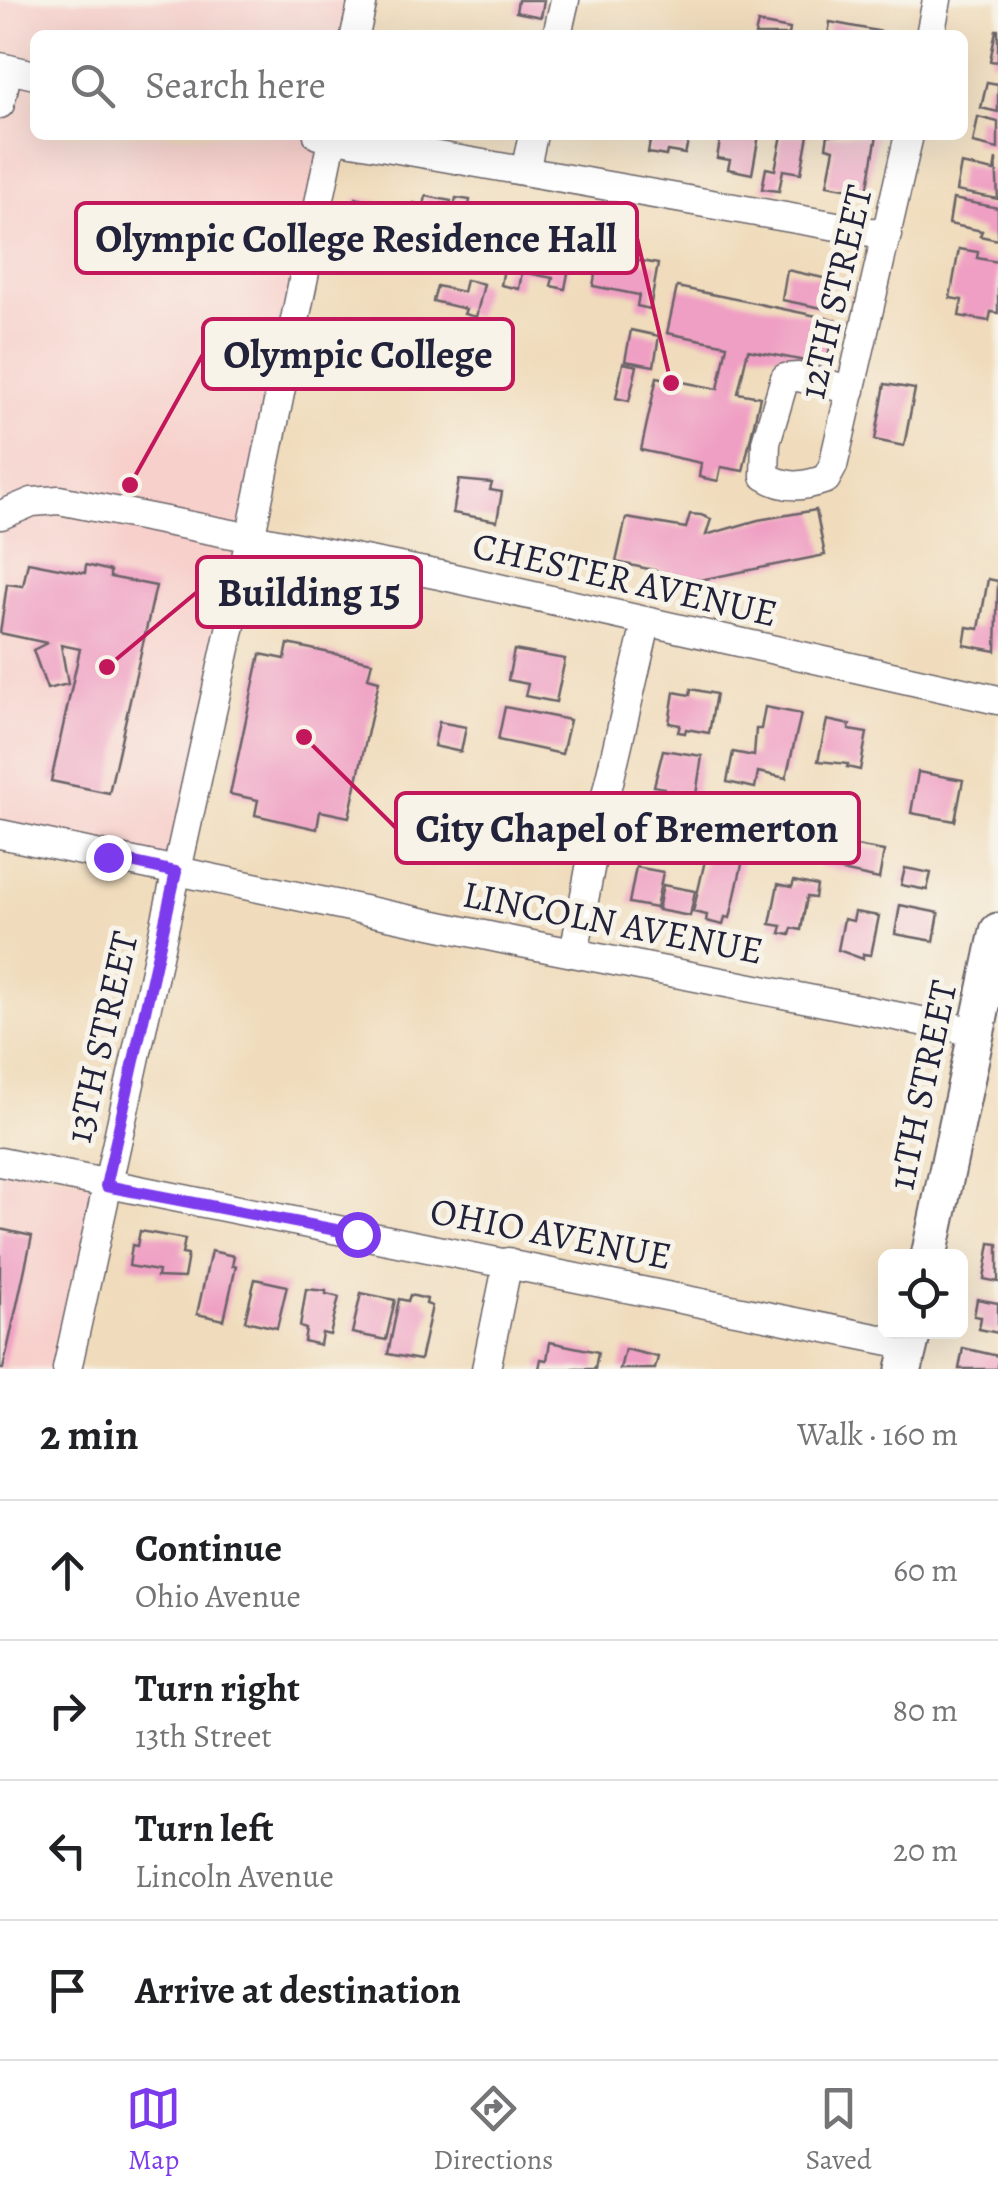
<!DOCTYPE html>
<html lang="en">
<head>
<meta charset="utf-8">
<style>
	body { margin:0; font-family:Alegreya,serif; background:#f6f6f6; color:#202124 }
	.controls { position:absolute; right:30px; bottom:30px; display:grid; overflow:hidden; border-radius:15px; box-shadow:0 10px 40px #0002 }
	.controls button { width:90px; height:90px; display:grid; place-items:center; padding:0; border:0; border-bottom:2px solid #e0e0e0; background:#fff; color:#202124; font:50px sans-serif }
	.stop { position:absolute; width:30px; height:30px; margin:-22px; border:8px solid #7c3aed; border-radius:50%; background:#fff }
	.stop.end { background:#7c3aed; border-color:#fff; box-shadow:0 2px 10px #0008 }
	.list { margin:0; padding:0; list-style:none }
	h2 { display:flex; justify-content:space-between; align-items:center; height:130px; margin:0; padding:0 40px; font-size:42px }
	h2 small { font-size:32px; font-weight:400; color:#757577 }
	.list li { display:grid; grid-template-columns:65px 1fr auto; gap:30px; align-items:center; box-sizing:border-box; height:140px; padding:0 40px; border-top:2px solid #e0e0e0 }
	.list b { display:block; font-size:38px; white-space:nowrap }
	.list p { margin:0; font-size:32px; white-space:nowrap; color:#757577 }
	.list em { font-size:32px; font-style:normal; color:#757577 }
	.icon { flex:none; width:55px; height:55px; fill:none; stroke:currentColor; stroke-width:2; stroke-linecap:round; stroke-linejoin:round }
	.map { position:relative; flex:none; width:998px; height:1369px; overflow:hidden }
	.search { position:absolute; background:#fff; box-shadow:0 10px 40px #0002; left:30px; right:30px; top:30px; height:110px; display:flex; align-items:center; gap:25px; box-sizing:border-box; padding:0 35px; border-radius:15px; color:#757577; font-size:38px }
	.sheet { height:690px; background:#fff }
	nav { display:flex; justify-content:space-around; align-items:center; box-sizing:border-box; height:140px; border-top:2px solid #e0e0e0; background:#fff; font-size:28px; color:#757577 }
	nav a { display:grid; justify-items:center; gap:5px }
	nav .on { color:#7c3aed }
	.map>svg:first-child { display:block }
	.built { fill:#f7d0cc }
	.building { fill:#ef9fc3 }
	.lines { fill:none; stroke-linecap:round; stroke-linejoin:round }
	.minor-casing { stroke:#6a6368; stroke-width:31 }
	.major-casing { stroke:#6a6368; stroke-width:39 }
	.minor { stroke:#fff; stroke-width:28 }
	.major { stroke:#fff; stroke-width:35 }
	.route { stroke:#7c3aed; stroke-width:12 }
	.labels { text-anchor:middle; stroke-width:10; stroke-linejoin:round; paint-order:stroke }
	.street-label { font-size:38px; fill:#22223b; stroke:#f7f3e8 }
	.leader { fill:none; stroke:#c2185b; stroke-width:4 }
	.callout-dot { fill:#c2185b; stroke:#f7f3e8; stroke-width:4 }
	.callout { fill:#f7f3e8; stroke:#c2185b; stroke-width:4 }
	.callout-label { font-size:40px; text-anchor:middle; font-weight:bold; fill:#22223b }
</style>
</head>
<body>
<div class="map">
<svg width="998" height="1369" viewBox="0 0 998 1369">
	<rect width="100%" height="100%" fill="#f7f3e8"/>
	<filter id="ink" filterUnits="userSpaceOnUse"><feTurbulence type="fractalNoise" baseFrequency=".01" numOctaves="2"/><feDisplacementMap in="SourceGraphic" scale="20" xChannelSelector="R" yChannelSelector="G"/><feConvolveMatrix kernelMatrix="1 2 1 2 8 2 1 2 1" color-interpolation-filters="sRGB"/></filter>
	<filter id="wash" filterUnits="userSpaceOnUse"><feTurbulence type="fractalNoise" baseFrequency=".0048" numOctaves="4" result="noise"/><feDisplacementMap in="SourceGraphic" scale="40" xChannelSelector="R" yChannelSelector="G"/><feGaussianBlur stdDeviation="2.25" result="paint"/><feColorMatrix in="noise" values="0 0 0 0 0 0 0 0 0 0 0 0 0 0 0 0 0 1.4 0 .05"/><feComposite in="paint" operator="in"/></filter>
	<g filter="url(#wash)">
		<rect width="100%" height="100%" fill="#f0dcbc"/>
		<g class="built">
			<polygon points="0,0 366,0 359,35 35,35 35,135 337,135 176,872 0,835"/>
			<polygon points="0,1162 107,1185 67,1369 0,1369"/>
		</g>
		<g id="blocks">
			<g class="building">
				<polygon points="518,0 544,0 541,17 516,12"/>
				<polygon points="830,22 888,33 888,35 828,35"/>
				<polygon points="758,23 790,29 789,35 755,35"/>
				<polygon points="996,30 998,30 998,62 990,61"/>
				<polygon points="987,82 998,84 998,112 981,108"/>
				<polygon points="978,117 998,122 998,149 973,143"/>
				<polygon points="651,135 690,135 685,154 667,151 666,156 648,153"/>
				<polygon points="721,135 759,135 752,174 728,169 730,160 717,158"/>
				<polygon points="782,135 808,135 801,173 783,170 779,191 762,189 766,168 775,170"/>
				<polygon points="828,135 877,135 867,192 827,185 834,149 826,147"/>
				<polygon points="996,159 998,199 956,191 961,164 994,171"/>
				<polygon points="426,196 451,201 444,240 408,233 414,203 424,206"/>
				<polygon points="356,198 391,204 380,264 346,257"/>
				<polygon points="456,198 470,200 469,206 476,207 471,233 484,236 478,265 442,258"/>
				<polygon points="953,199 998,208 998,240 980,236 982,231 949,224"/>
				<polygon points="517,230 574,241 565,289 551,286 553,278 522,272 519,289 501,285 504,268 509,269"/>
				<polygon points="959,249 978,252 977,258 998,262 998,313 991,312 989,321 959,316 962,300 950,298"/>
				<polygon points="599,253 658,264 650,309 637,306 639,295 593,286"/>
				<polygon points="787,270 828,279 822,308 782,300"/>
				<polygon points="466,280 484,284 476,317 464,314 466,309 433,301 437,286 463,292"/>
				<polygon points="677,287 836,320 826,365 748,350 738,393 760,397 743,471 721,467 718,481 699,477 701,463 641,450 657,377 718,389 727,345 667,333"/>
				<polygon points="631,330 659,336 654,366 625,361"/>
				<polygon points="623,363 637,366 629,401 616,398"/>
				<polygon points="885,384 915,389 904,446 875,440"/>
				<polygon points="459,480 492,483 490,490 502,492 497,521 453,513"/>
				<polygon points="816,510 825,555 700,580 616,562 626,518 686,528 690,514 701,515 711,519 706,535 758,520"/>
				<polygon points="28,562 85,573 86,565 110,571 110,577 156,586 109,793 51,781 80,649 61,645 68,684 47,689 33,650 47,643 0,633 7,584 23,586"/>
				<polygon points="988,579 998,581 996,651 964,645 967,627 979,629"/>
				<polygon points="288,644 372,662 368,678 379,681 349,817 320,811 317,829 255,815 258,800 230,794 260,654 285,659"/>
				<polygon points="514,650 565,659 556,702 525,696 528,684 508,680"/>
				<polygon points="691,689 716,694 709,733 686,729 685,733 678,732 680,725 669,723 674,692 690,695"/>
				<polygon points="505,707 570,720 562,754 498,740"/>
				<polygon points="765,707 801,714 786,778 758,772 755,788 727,782 733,752 754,756 756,729 761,729"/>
				<polygon points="827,720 850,725 849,730 867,733 860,770 847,767 848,764 818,761"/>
				<polygon points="439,722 466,727 461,752 434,746"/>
				<polygon points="663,750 702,756 696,795 672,791 671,795 663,794 664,788 654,786"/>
				<polygon points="918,772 963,780 955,821 911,813"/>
				<polygon points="824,840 855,850 856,846 884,851 879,879 819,866"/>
				<polygon points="707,852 743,860 730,918 725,917 723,925 706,921 707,915 693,912"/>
				<polygon points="636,867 663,872 656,908 629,903"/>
				<polygon points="905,868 931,873 927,890 901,885"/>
				<polygon points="794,881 817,886 815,898 807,897 801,930 792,928 790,935 780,933 782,926 770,924 778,884 792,887"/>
				<polygon points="663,885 695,891 690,916 658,910"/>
				<polygon points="900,905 939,913 934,941 895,934"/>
				<polygon points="855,912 879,916 871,955 863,954 863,959 838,950 844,919 853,921"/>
				<polygon points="0,1229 32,1236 3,1369 0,1369"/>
				<polygon points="140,1231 185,1239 182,1254 188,1255 184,1278 157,1277 158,1271 129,1266 132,1245 137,1246"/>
				<polygon points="990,1243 998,1244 998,1282 984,1279"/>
				<polygon points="211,1251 234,1256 232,1266 236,1266 224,1320 197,1314"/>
				<polygon points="255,1279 287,1286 277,1328 245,1321"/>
				<polygon points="306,1289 326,1291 326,1294 339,1297 330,1335 322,1333 320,1345 304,1341 306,1329 300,1327"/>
				<polygon points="361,1293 395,1300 386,1340 352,1333"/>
				<polygon points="410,1295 427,1299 426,1304 432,1306 420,1360 388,1354 399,1299 408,1301"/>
				<polygon points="977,1299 998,1303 998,1333 979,1329 981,1317 974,1316"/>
				<polygon points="550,1342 598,1352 595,1369 539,1369 541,1359 547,1360"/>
				<polygon points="963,1348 998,1356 998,1369 959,1369"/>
				<polygon points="625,1349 658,1357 655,1369 620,1369"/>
			</g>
		</g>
	</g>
	<g filter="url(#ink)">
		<use href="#blocks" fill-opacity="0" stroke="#6a6368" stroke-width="2.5"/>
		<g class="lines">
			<defs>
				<g id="minor">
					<polyline points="355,35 363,0"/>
					<polyline points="557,35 565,0"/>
					<polyline points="930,35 937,0"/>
					<polyline points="0,67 35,75"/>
					<polyline points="0,104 8,69"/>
					<polyline points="318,135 888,235"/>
					<polyline points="525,171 533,135"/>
					<path d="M851 390 798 377 785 378 766 442 765 476C786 489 803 487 826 479L833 466 909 135"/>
					<polyline points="1,515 32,502 59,500 440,575 998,700"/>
					<polyline points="0,834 517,942 977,1032"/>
					<polyline points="574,953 595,842 646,624"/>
					<polyline points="0,1162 910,1345"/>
					<polyline points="67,1369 250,539 333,135"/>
					<polyline points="486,1369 508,1262"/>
				</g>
				<g id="major">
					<polyline points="929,1256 998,931"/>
					<polyline points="904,1369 913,1332"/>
				</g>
			</defs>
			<use href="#minor" class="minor-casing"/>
			<use href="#major" class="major-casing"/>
			<use href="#minor" class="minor"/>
			<use href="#major" class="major"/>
		</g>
	</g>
	<g class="lines" filter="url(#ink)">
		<polyline class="route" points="108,857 176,872 106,1186 357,1234"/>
	</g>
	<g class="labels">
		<g class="street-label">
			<text transform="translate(835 292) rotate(-77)" y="13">12TH STREET</text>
			<text transform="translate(625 579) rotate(13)" y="13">CHESTER AVENUE</text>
			<text transform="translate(613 922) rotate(11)" y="13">LINCOLN AVENUE</text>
			<text transform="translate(101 1037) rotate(-77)" y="13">13TH STREET</text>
			<text transform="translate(922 1085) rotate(-78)" y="13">11TH STREET</text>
			<text transform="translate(551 1233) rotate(11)" y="13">OHIO AVENUE</text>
		</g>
	</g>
	<path class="leader" d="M671 383L637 238M130 485L203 354M107 667L197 592M304 737L396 828"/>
	<g class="callout-dot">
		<circle cx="671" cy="383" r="10"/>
		<circle cx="130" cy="485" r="10"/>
		<circle cx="107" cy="667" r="10"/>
		<circle cx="304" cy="737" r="10"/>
	</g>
	<g class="callout">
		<rect x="76" y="203" width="561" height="70" rx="10"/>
		<rect x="203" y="319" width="310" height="70" rx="10"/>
		<rect x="197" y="557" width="224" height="70" rx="10"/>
		<rect x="396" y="793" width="463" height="70" rx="10"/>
	</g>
	<g class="callout-label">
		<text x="356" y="252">Olympic College Residence Hall</text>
		<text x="358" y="368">Olympic College</text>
		<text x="309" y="606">Building 15</text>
		<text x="627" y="842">City Chapel of Bremerton</text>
	</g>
</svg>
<div class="controls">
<button><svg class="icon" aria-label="locate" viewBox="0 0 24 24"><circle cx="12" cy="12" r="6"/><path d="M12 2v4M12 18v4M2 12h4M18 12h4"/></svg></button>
</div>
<div class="stop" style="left:357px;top:1234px"></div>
<div class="stop end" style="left:108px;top:857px"></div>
<div class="search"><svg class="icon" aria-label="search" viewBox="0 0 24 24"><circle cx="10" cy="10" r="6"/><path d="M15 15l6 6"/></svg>Search here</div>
</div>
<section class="sheet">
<h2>2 min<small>Walk · 160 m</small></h2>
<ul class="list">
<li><svg class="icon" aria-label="ahead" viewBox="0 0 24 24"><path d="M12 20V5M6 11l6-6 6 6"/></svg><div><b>Continue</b><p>Ohio Avenue</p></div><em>60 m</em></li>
<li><svg class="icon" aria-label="right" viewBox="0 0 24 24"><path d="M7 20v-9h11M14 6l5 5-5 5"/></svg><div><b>Turn right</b><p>13th Street</p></div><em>80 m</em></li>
<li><svg class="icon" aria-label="left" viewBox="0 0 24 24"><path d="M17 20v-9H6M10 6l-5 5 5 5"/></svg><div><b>Turn left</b><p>Lincoln Avenue</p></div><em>20 m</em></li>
<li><svg class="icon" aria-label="arrive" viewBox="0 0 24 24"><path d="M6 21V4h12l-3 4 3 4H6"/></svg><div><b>Arrive at destination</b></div></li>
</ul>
</section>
<nav>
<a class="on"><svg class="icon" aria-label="map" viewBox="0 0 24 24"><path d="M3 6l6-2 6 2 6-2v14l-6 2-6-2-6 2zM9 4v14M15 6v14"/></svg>Map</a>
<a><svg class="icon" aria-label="directions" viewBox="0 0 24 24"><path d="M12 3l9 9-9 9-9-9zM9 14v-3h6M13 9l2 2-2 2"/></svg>Directions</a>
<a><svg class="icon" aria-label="saved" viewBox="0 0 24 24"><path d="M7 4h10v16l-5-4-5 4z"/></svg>Saved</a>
</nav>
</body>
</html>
